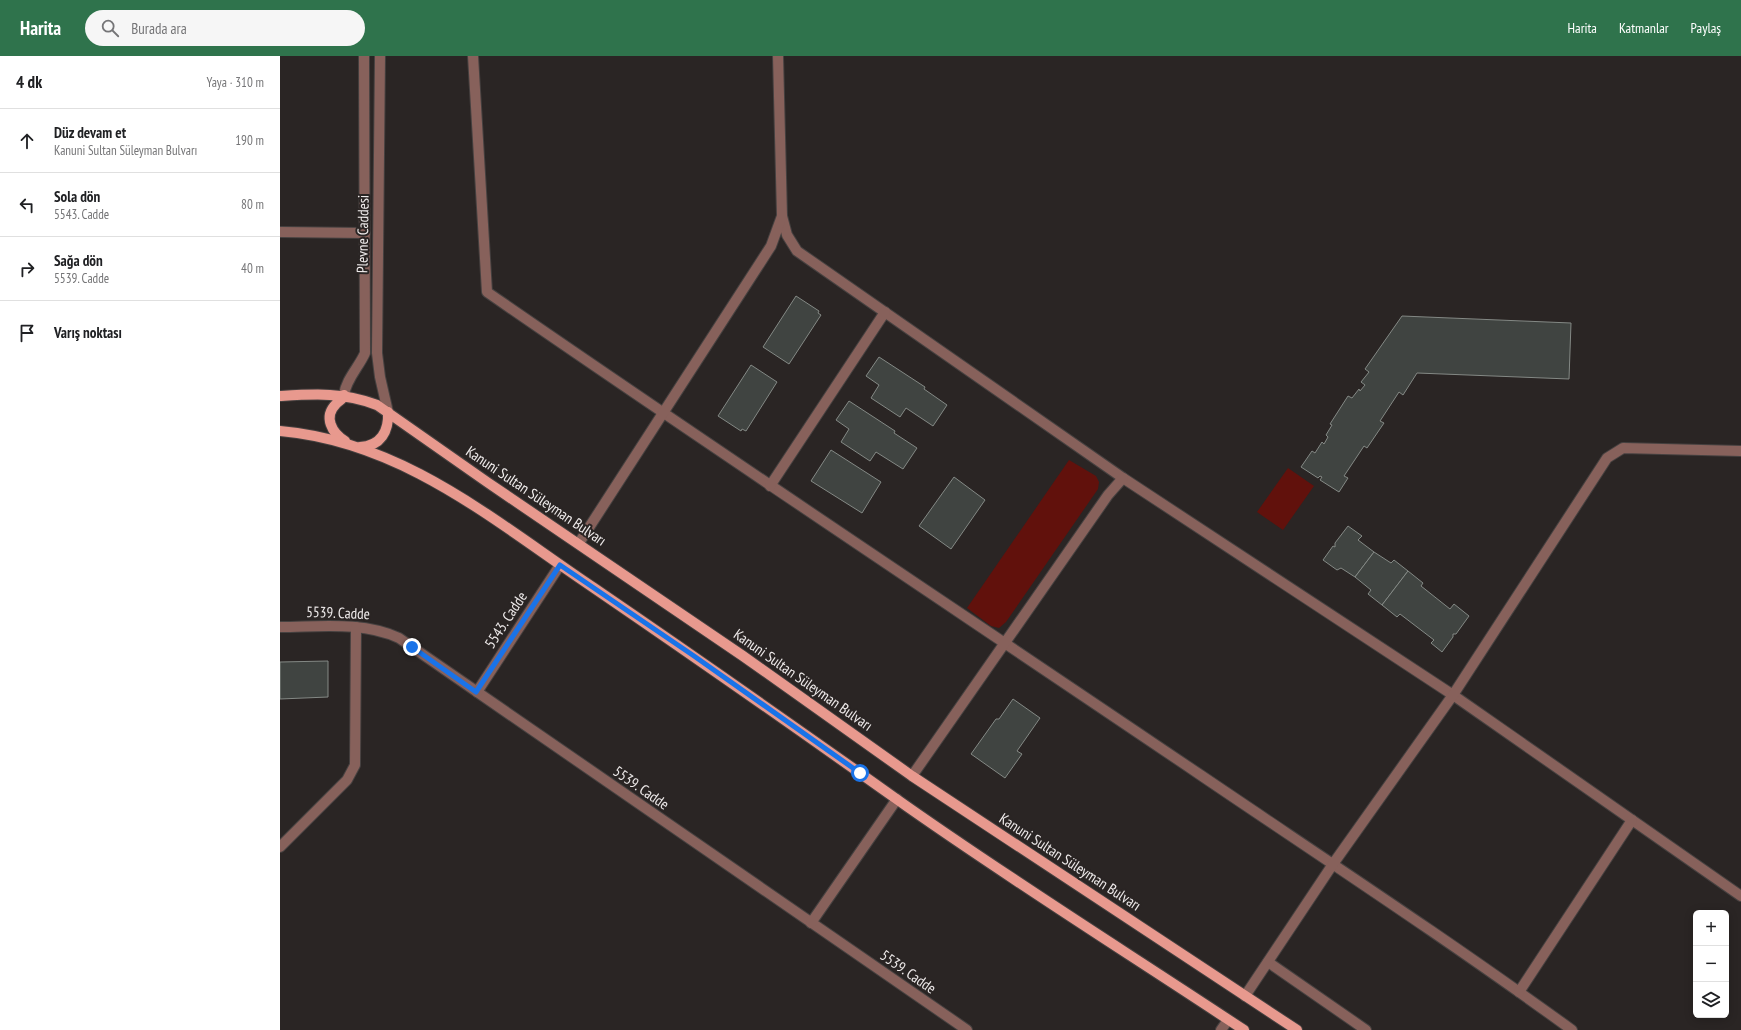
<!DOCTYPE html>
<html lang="tr">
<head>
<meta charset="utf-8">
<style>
	body { margin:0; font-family:"PT Sans Narrow",sans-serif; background:#f6f6f6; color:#202124 }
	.controls { position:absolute; right:12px; bottom:12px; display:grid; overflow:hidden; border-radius:6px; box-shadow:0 2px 10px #0003 }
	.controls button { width:36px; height:36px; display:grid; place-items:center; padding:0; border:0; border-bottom:1px solid #e0e0e0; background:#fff; color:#202124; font:20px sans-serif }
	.stop { position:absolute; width:12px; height:12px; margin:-9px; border:3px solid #1a73e8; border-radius:50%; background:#fff }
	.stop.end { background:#1a73e8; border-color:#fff; box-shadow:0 1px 4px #0008 }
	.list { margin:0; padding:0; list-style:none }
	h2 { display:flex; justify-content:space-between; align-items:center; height:52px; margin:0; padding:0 16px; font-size:17px }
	h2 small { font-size:13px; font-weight:400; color:#757577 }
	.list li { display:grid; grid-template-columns:26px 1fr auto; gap:12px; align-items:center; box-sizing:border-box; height:64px; padding:0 16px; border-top:1px solid #e0e0e0 }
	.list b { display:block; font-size:15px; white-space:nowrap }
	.list p { margin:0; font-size:13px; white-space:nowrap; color:#757577 }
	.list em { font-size:13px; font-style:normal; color:#757577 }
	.icon { flex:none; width:22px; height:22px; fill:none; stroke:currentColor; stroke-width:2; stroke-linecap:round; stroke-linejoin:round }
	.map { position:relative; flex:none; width:1461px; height:974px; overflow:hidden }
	header { display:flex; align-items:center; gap:24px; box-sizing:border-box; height:56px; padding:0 20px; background:#2f734c; color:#fff }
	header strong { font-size:19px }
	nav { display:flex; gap:22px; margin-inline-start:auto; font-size:14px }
	.search { width:280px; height:36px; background:#f6f6f6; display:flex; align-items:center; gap:10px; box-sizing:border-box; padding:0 14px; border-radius:22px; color:#757577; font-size:15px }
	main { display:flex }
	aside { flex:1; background:#fff }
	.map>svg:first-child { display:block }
	.green { fill:#61110c }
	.building { fill:#404441; stroke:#848985 }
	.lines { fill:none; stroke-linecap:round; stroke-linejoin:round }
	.minor-casing { stroke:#464140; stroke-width:12 }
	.major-casing { stroke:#464140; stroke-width:12 }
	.minor { stroke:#87615b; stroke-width:10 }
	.major { stroke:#e8998e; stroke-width:10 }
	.route { stroke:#1a73e8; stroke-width:5 }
	.labels { text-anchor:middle; stroke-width:4; stroke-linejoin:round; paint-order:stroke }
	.street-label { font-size:15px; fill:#efebeb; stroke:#2a2524 }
</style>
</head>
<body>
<header>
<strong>Harita</strong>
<div class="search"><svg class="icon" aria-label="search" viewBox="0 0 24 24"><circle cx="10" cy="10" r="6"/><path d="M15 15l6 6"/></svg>Burada ara</div>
<nav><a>Harita</a><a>Katmanlar</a><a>Paylaş</a></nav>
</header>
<main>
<aside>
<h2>4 dk<small>Yaya · 310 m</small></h2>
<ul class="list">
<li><svg class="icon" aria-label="ahead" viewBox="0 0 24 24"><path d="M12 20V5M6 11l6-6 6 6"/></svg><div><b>Düz devam et</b><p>Kanuni Sultan Süleyman Bulvarı</p></div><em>190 m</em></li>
<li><svg class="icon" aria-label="left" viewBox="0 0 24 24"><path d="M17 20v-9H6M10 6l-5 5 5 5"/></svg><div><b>Sola dön</b><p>5543. Cadde</p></div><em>80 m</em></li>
<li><svg class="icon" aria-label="right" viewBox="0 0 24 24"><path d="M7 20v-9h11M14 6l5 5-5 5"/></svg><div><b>Sağa dön</b><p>5539. Cadde</p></div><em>40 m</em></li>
<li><svg class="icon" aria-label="arrive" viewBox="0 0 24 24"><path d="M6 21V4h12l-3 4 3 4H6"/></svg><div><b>Varış noktası</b></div></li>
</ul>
</aside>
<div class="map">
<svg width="1461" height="974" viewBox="0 0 1461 974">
	<rect width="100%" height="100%" fill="#2a2524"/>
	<g class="green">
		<polygon points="789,404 816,420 819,426 818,433 726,566 719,572 711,570 687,552"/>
		<polygon points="1008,412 1034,430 1003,474 977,456"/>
	</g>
	<g class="building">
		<polygon points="516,240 539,255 538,257 541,259 509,308 483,291"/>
		<polygon points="1122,260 1291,267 1289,323 1137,317 1123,339 1119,336 1100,365 1104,367 1087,392 1084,390 1064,420 1068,422 1059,436 1040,424 1042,421 1040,420 1038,422 1021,411 1032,395 1035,397 1042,386 1044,388 1048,381 1046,379 1052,369 1050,368 1068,340 1072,342 1079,333 1080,335 1085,329 1081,326 1089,316 1085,313"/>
		<polygon points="599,301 645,331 644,333 667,349 653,370 626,352 620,361 591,342 599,329 586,320"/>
		<polygon points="471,309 497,326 466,375 462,373 461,375 438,360"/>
		<polygon points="569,345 615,375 614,377 637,392 623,413 596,396 590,405 561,386 569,373 556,364"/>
		<polygon points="551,394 601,426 582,457 531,425"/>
		<polygon points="674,421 705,444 671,493 639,470"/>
		<polygon points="1068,470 1082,480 1078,484 1094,496 1075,521 1061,512 1057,514 1043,504 1053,490 1055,491 1055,487"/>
		<polygon points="1094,496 1111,507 1114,504 1128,515 1102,549 1088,538 1091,534 1075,521"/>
		<polygon points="1128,515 1143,527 1141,530 1170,553 1174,548 1189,560 1176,578 1173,578 1173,581 1162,596 1151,587 1154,584 1120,558 1117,561 1102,549"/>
		<polygon points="48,605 48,641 0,643 0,606"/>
		<polygon points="733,643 760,662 737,695 742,698 725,722 691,698 716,663 719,663"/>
	</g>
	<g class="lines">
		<defs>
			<g id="minor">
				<polyline points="100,0 97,297 100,321 108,356"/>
				<path d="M193 0 207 236C444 400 684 559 922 720 1046 804 1171 886 1292 974"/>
				<polyline points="502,160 507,179 517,195 843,422 1173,639 1461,840"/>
				<polyline points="0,176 85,177"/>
				<path d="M64 339C66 323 79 311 85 297L84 0"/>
				<polyline points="490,430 605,256"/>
				<polyline points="299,487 491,190 502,160 498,0"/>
				<path d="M0 571C39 571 82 565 119 582L687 974"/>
				<polyline points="197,636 280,509"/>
				<polyline points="632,720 828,439 843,422"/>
				<polyline points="0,791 67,724 75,709 76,571"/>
				<polyline points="531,867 617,743"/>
				<polyline points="988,906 1086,974"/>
				<polyline points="1239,936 1352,764"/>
				<polyline points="965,940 1053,808 1173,639 1327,402 1343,392 1461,395"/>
				<polyline points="941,974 948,964"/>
			</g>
			<g id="major">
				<path d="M64 339C63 344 59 344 56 348 43 361 52 377 65 385"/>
				<path d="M0 340C34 338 65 336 97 349L207 426 463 600 632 720 1017 974"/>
				<path d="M0 375C124 386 214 465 314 532 415 601 515 671 615 742 729 823 848 897 964 974"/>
				<path d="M80 391C101 390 109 375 108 356"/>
			</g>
		</defs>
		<use href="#minor" class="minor-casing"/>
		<use href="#major" class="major-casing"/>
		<use href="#minor" class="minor"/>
		<use href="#major" class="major"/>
	</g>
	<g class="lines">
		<polyline class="route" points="132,591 196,636 280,509 414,600 580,717"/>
	</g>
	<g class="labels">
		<g class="street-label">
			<text transform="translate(83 178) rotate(-89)" y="5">Plevne Caddesi</text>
			<text transform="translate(256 440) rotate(34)" y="5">Kanuni Sultan Süleyman Bulvarı</text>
			<text transform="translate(58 557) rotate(2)" y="5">5539. Cadde</text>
			<text transform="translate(226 564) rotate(-57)" y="5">5543. Cadde</text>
			<text transform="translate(523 624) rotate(35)" y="5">Kanuni Sultan Süleyman Bulvarı</text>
			<text transform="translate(361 732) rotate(35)" y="5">5539. Cadde</text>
			<text transform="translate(790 806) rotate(33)" y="5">Kanuni Sultan Süleyman Bulvarı</text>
			<text transform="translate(628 916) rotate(35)" y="5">5539. Cadde</text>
		</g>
	</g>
</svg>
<div class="controls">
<button>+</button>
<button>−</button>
<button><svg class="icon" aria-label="layers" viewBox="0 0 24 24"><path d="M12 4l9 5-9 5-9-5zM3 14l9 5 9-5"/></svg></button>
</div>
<div class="stop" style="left:580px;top:717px"></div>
<div class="stop end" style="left:132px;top:591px"></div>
</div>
</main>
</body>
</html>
